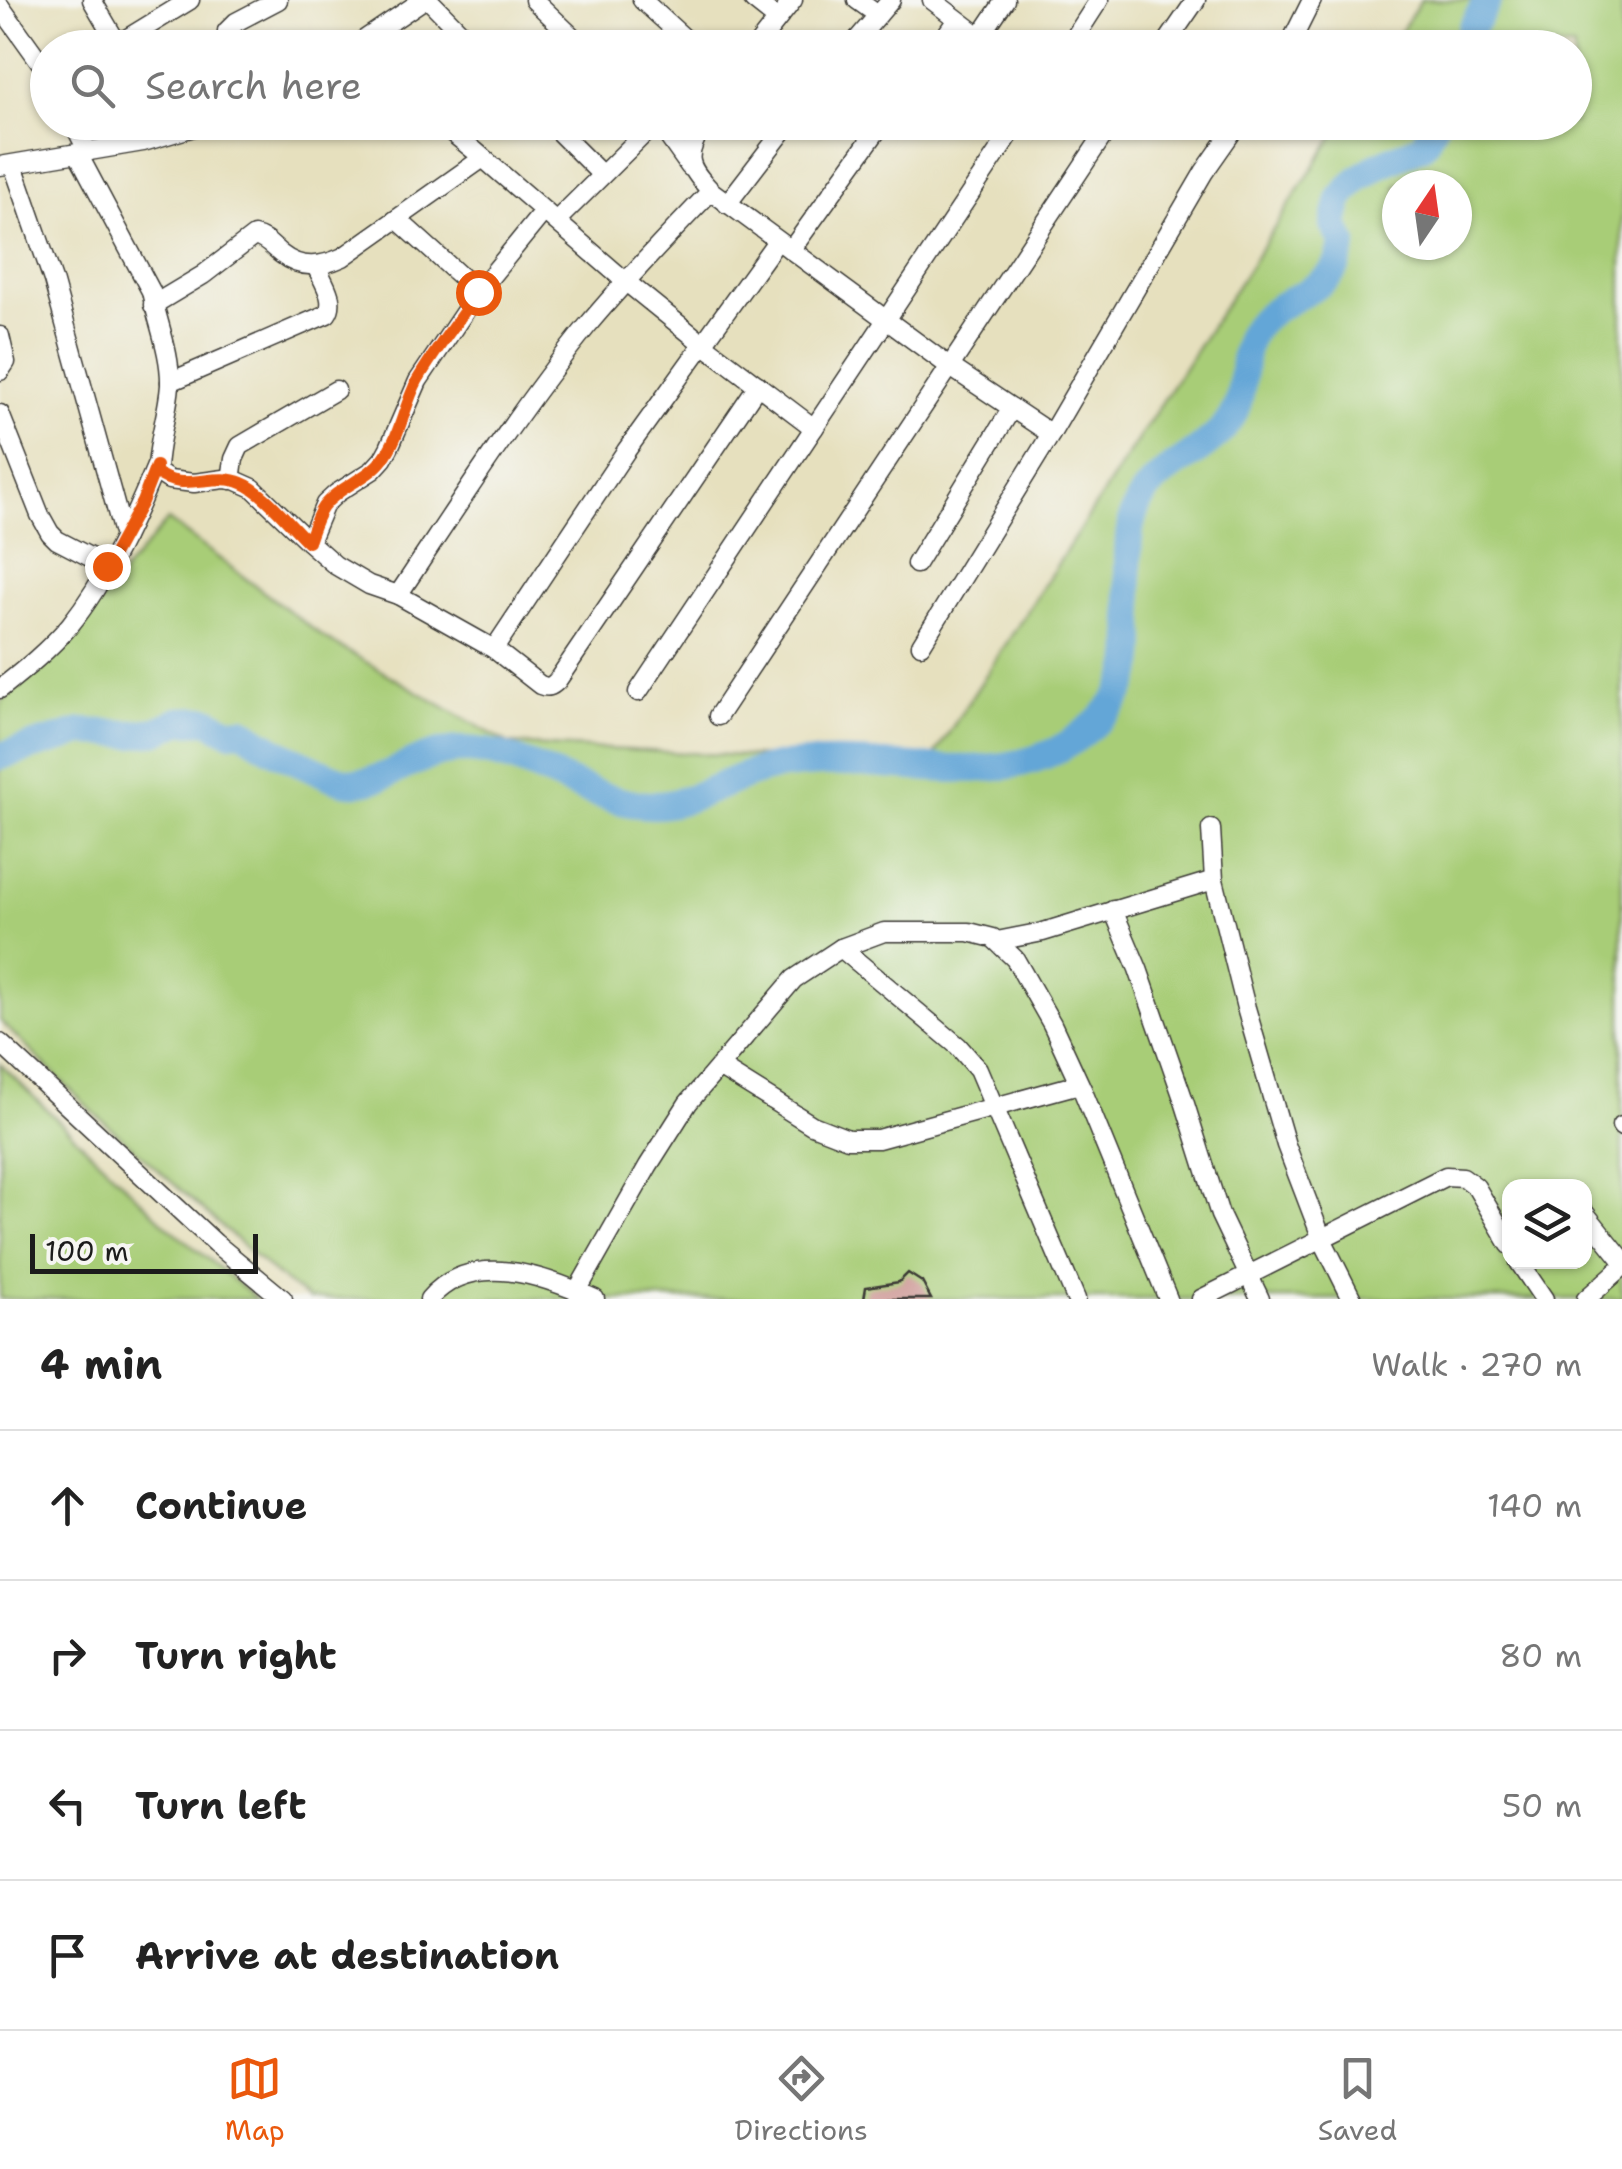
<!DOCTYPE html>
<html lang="en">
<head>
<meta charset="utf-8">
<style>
	body { margin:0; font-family:"Shantell Sans",sans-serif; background:#f2f2f2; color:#222 }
	.controls { position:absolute; right:30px; bottom:30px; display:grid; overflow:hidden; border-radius:20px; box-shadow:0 2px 8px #0004 }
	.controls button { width:90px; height:90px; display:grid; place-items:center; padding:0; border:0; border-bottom:2px solid #e0e0e0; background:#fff; color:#222; font:50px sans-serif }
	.compass { position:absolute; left:1382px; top:170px; width:90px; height:90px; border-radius:50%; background:#fff; box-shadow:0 2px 8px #0004; rotate:13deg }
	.scale { position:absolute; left:30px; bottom:25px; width:228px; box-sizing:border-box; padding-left:10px; border:5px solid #1c1c1c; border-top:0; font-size:28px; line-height:35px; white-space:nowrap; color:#1c1c1c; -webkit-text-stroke:8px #f6f6f2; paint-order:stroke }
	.stop { position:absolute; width:30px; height:30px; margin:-22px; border:8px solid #ea580c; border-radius:50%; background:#fff }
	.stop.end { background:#ea580c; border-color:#fff; box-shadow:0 2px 10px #0008 }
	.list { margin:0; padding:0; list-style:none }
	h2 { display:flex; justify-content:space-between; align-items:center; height:130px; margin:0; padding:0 40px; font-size:42px }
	h2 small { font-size:32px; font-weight:400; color:#767676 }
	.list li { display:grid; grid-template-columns:65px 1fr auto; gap:30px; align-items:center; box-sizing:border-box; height:150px; padding:0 40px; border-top:2px solid #e0e0e0 }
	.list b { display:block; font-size:38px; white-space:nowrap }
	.list em { font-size:32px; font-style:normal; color:#767676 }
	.icon { flex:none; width:55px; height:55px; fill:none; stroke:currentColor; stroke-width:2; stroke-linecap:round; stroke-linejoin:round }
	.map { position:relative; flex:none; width:1622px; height:1299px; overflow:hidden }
	.search { position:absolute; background:#fff; box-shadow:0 2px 8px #0004; left:30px; right:30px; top:30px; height:110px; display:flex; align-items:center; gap:25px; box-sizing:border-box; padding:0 35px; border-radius:55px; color:#767676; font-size:38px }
	.sheet { height:730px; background:#fff }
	nav { display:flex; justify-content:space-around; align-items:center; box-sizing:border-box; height:140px; border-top:2px solid #e0e0e0; background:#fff; font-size:28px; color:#767676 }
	nav a { display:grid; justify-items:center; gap:5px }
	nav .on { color:#ea580c }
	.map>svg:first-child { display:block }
	.green { fill:#a8cd77; stroke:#62744a; stroke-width:2.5; fill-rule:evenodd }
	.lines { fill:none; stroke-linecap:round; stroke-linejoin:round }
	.river { stroke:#63a6d7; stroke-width:28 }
	.building { fill:#ce9996 }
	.street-casing { stroke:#3a3934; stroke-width:21 }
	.street { stroke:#fff; stroke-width:18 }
	.route { stroke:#ea580c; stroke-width:12 }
</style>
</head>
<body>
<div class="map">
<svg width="1622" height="1299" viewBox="0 0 1622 1299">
	<rect width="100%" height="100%" fill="#f6f6f2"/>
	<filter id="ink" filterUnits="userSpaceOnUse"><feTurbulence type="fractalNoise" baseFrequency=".01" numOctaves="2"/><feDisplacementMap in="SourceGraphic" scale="20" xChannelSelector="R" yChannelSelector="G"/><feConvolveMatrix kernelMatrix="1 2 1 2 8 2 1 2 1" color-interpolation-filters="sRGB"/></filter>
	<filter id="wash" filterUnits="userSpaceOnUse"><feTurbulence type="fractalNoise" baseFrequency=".0048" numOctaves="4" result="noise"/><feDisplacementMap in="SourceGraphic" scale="40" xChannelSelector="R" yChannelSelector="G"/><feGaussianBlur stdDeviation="2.25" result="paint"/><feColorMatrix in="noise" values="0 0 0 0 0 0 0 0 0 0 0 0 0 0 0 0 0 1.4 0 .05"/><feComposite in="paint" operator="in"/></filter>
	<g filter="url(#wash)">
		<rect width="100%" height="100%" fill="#e6e0be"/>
		<g class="green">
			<path d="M1421 0H1622V1299H309L275 1274 92 1111 0 1021V702L57 650 168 520 326 639 509 744 928 765 1342 123 1574 122V48L1391 47ZM1397 185H1457V245H1397ZM1510 1186H1584V1262H1510Z"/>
			<polygon points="0,1064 164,1223 257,1299 0,1299"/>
		</g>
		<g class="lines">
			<g class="river">
				<polyline points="1465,48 1472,27 1488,0"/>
				<path d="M0 756 82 732 132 734 157 731 179 721 208 720 229 731 243 730C264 746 284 756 308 766 322 772 336 781 351 782 360 783 372 780 381 777 410 765 434 749 466 750 532 752 589 806 654 805 693 805 734 774 776 767 800 764 826 762 851 763 913 765 988 779 1046 755 1062 749 1078 738 1091 727 1150 679 1130 634 1128 567 1128 547 1128 527 1136 508 1153 469 1197 459 1224 428 1252 396 1235 357 1254 329 1274 299 1322 294 1337 265 1340 258 1342 250 1344 243L1334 225 1340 199 1357 180 1377 166 1423 145 1435 122"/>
			</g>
		</g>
		<g id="blocks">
			<polygon class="building" points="908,1273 922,1282 931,1299 864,1299 866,1287 899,1282"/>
		</g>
	</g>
	<g filter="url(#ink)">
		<use href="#blocks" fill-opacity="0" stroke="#3a3934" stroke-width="2.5"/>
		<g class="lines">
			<defs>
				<g id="street">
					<polyline points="92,0 120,48"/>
					<polyline points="429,0 476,48"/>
					<polyline points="534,0 584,48"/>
					<polyline points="642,0 695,48"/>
					<polyline points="753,0 777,19"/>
					<polyline points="857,0 878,15"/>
					<polyline points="932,0 995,48"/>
					<polyline points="0,6 48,73"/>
					<polyline points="980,37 1005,0"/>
					<polyline points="118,44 190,0"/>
					<polyline points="231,48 227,31 236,22 278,0"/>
					<polyline points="352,48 423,0"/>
					<polyline points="755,48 793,0"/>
					<polyline points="850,48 891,0"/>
					<polyline points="937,48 956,21"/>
					<polyline points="1068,48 1099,0"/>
					<polyline points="1163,48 1196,0"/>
					<polyline points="1288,48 1312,0"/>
					<polyline points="73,122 88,152"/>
					<polyline points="439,122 475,151 625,281 703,344 814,428"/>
					<polyline points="549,122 602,175"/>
					<polyline points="658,122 690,167"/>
					<path d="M704 122C686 157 684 162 711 191L949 366 1051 434"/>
					<path d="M78 154 151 291C157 321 171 354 170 385 168 414 157 443 157 472L169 480 194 483 224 479 235 480 253 488 309 542 335 565 369 585 398 595 494 649 540 685C548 688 551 687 557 681L758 385"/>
					<polyline points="13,165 53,280 124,537"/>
					<polyline points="0,166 143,142 211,122"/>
					<polyline points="727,204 790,122"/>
					<polyline points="397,219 478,292"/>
					<polyline points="556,221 656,122"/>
					<polyline points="791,250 883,122"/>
					<path d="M153 305 203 275 254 236C266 238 272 247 281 254 301 270 321 267 343 257L483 158"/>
					<polyline points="0,336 6,362 0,371"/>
					<path d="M170 382 327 314C337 300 322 280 316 266"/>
					<polyline points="0,414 40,515 50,533 57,540 107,566"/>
					<polyline points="231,480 234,459 240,446 336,390"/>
					<polyline points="309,542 325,504 337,493 373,470 383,459 389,448 418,381 478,292 544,211"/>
					<polyline points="916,564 1012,408"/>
					<path d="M398 595C459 504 518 411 587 326 626 279 669 235 711 191"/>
					<polyline points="921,645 1051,434 1204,172 1239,122"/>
					<polyline points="494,649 626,451 777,241"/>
					<path d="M0 689C24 670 50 649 70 625 106 580 134 519 156 466"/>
					<polyline points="638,692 1018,122"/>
					<polyline points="718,716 1112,122"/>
					<polyline points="1211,829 1214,880 1246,1008 1286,1145 1322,1239 1352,1299"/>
					<polyline points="1113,910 1138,969 1184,1101 1220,1215 1260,1299"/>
					<polyline points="997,941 1043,932 1214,880"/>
					<polyline points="841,948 958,1046 978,1069 1076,1299"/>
					<polyline points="0,1043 215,1243 283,1299"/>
					<polyline points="719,1067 812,1125 848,1139 878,1139 1079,1084"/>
					<polyline points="1621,1126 1622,1127"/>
					<polyline points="1584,1212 1622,1259"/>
					<polyline points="1519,1262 1544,1299"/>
					<polyline points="577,1291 648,1166 688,1103 794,979 841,948 884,932 969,932 993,938 1015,959 1052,1024 1082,1089 1168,1299"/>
					<path d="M429 1299C472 1249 545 1276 595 1299"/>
					<polyline points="1201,1299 1446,1176 1463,1177 1476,1187 1510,1245"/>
					<polyline points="1586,1299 1622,1267"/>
				</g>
			</defs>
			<use href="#street" class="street-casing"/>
			<use href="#street" class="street"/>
		</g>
	</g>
	<g class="lines" filter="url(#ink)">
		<path class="route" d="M107 566 142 502 156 466V472C181 494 214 471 242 483 265 492 290 525 308 542 312 531 316 517 323 507 339 486 367 480 383 459 400 437 404 406 417 381 435 350 458 321 478 292"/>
	</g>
</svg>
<div class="controls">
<button><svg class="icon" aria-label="layers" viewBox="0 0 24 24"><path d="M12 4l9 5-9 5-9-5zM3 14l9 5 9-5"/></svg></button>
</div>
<svg class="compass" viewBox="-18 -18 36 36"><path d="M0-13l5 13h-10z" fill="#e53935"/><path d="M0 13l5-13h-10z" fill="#767676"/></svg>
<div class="scale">100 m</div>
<div class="stop" style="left:478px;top:292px"></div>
<div class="stop end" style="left:107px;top:566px"></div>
<div class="search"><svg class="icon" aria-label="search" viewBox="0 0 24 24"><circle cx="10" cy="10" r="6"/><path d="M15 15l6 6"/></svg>Search here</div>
</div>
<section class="sheet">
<h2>4 min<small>Walk · 270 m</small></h2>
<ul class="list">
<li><svg class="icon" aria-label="ahead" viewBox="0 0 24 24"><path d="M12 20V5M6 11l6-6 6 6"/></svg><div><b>Continue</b></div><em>140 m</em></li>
<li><svg class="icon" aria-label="right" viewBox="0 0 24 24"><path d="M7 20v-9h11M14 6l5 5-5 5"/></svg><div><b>Turn right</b></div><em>80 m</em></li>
<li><svg class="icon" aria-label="left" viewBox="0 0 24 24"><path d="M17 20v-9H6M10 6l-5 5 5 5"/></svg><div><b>Turn left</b></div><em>50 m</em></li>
<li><svg class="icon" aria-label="arrive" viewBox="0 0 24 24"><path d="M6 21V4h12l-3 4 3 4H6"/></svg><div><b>Arrive at destination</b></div></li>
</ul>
</section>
<nav>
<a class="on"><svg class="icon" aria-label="map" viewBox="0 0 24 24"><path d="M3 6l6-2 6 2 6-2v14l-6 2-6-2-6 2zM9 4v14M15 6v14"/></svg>Map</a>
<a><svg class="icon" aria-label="directions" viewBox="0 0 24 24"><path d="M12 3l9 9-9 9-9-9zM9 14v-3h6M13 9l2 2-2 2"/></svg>Directions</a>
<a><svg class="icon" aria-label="saved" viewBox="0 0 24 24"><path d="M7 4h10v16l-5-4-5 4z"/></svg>Saved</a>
</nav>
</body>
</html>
